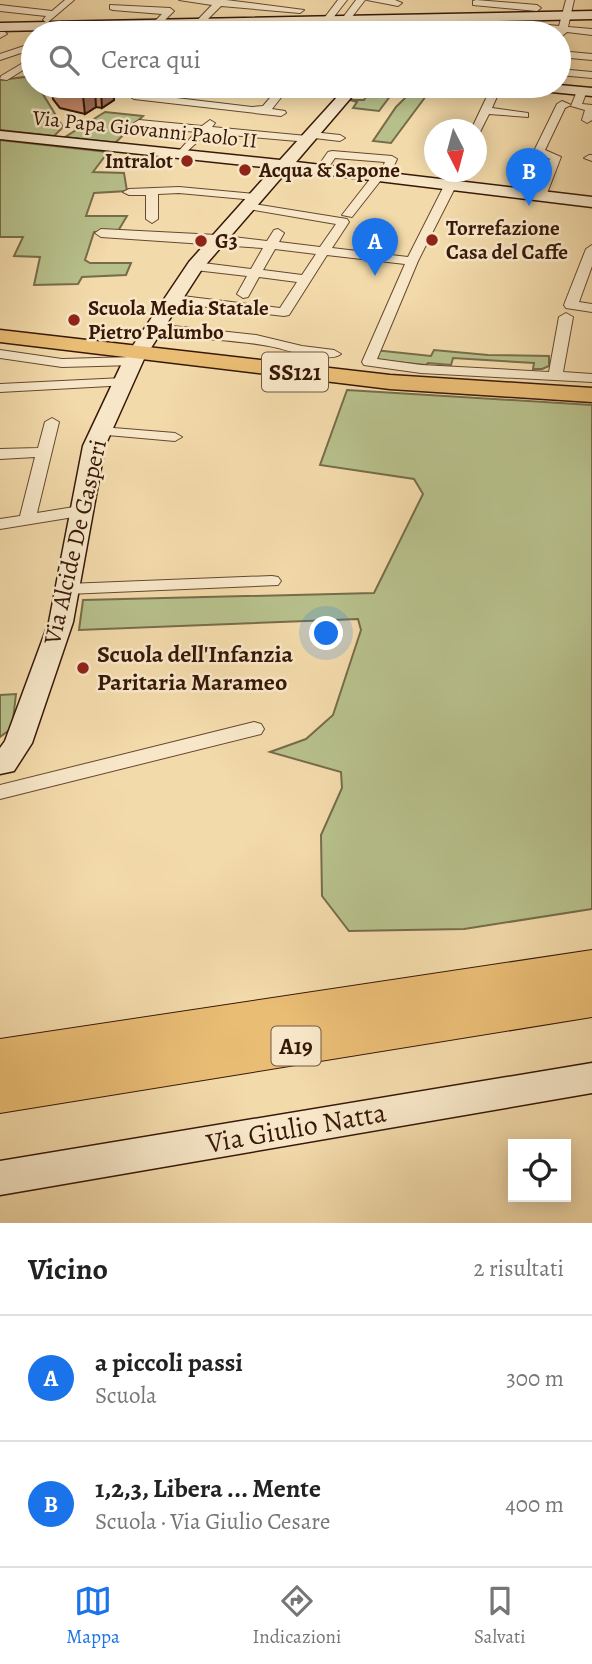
<!DOCTYPE html>
<html lang="it">
<head>
<meta charset="utf-8">
<style>
	body { margin:0; font-family:Alegreya,serif; background:#f6f6f6; color:#222 }
	.controls { position:absolute; right:21px; bottom:21px; display:grid; overflow:hidden; border-radius:0px; box-shadow:0 4px 18px #0003 }
	.controls button { width:63px; height:63px; display:grid; place-items:center; padding:0; border:0; border-bottom:2px solid #e0e0e0; background:#fff; color:#222; font:35px sans-serif }
	.compass { position:absolute; left:424px; top:119px; width:63px; height:63px; border-radius:50%; background:#fff; box-shadow:0 4px 18px #0003; rotate:174deg }
	.you { position:absolute; left:327px; top:634px; width:24px; height:24px; margin:-18px; border:5px solid #fff; border-radius:50%; background:#1a73e8; box-shadow:0 0 0 10px #1a73e833 }
	.badge { display:grid; place-items:center; width:46px; height:46px; border-radius:50%; background:#1a73e8; color:#fff; font-size:23px; font-weight:700 }
	.pin { position:absolute; translate:-50% -58px; filter:drop-shadow(0 2px 4px #0008) }
	.pin::after { content:''; position:absolute; top:37px; width:24px; height:21px; background:inherit; clip-path:polygon(0 0,100% 0,50% 100%) }
	.list { margin:0; padding:0; list-style:none }
	h2 { display:flex; justify-content:space-between; align-items:center; height:91px; margin:0; padding:0 28px; font-size:30px }
	h2 small { font-size:23px; font-weight:400; color:#767676 }
	.list li { display:grid; grid-template-columns:46px 1fr auto; gap:21px; align-items:center; box-sizing:border-box; height:126px; padding:0 28px; border-top:2px solid #e0e0e0 }
	.list b { display:block; font-size:26px; white-space:nowrap }
	.list p { margin:0; font-size:23px; white-space:nowrap; color:#767676 }
	.list em { font-size:23px; font-style:normal; color:#767676 }
	.icon { flex:none; width:38px; height:38px; fill:none; stroke:currentColor; stroke-width:2; stroke-linecap:round; stroke-linejoin:round }
	.map { position:relative; flex:none; width:592px; height:1223px; overflow:hidden }
	.search { position:absolute; background:#fff; box-shadow:0 4px 18px #0003; left:21px; right:21px; top:21px; height:77px; display:flex; align-items:center; gap:18px; box-sizing:border-box; padding:0 24px; border-radius:38px; color:#767676; font-size:26px }
	.sheet { height:343px; background:#fff }
	nav { display:flex; justify-content:space-around; align-items:center; box-sizing:border-box; height:98px; border-top:2px solid #e0e0e0; background:#fff; font-size:19px; color:#767676 }
	nav a { display:grid; justify-items:center; gap:4px }
	nav .on { color:#1a73e8 }
	.map>svg:first-child { display:block }
	.green { fill:#b7c08b; stroke:#776c4a; stroke-width:2 }
	.lines { fill:none; stroke-linecap:round; stroke-linejoin:round }
	.street-casing { stroke:#664830; stroke-width:2 }
	.secondary-casing { stroke:#371808; stroke-width:3 }
	.primary-casing { stroke:#371808; stroke-width:3 }
	.highway-casing { stroke:#371808; stroke-width:2 }
	.street { fill:#f7e7c8; fill-rule:evenodd }
	.secondary { fill:#f7e7c8; fill-rule:evenodd }
	.primary { fill:#eabd75; fill-rule:evenodd }
	.highway { fill:#eabd75; fill-rule:evenodd }
	.wall { fill:#c68b6c; stroke:#371808; stroke-width:2 }
	.shaded-wall { fill:#a17158; stroke:#371808; stroke-width:2 }
	.building { fill:#e6a27d; stroke:#371808; stroke-width:2 }
	.poi-dot { fill:#8f2418; stroke:#f7e7c8; stroke-width:2.5 }
	.labels { text-anchor:middle; stroke-width:5; stroke-linejoin:round; paint-order:stroke }
	.far-street-label { font-size:21px; fill:#371808; stroke:#f7e7c8 }
	.far-poi-label { font-size:21px; font-weight:bold; fill:#371808; stroke:#f7e7c8; text-anchor:start }
	.shield { fill:#f7e7c8; stroke:#715642; stroke-width:2 }
	.shield-label { font-size:23px; font-weight:bold; fill:#371808 }
	.street-label { font-size:24px; fill:#371808; stroke:#f7e7c8 }
	.poi-label { font-size:24px; font-weight:bold; fill:#371808; stroke:#f7e7c8; text-anchor:start }
	.near-street-label { font-size:28px; fill:#371808; stroke:#f7e7c8 }
</style>
</head>
<body>
<div class="map">
<svg width="592" height="1223" viewBox="0 0 592 1223">
	<rect width="100%" height="100%" fill="#f3daaa"/>
	<filter id="stains"><feTurbulence type="fractalNoise" baseFrequency=".00286" numOctaves="4"/><feColorMatrix values="0 0 0 0 .2 0 0 0 0 .09 0 0 0 0 .02 0 0 0 .5 -.17"/></filter>
	<radialGradient id="worn" r=".72"><stop offset=".6" stop-color="#630" stop-opacity="0"/><stop offset="1" stop-color="#630" stop-opacity=".3"/></radialGradient>
	<g class="green">
		<polygon points="33,76 33,86 38,86 63,127 54,136 0,130 0,80"/>
		<polygon points="360,86 385,86 380,93 391,95 379,111 353,108 357,102 350,100 364,100 366,97 354,94"/>
		<polygon points="419,95 426,96 391,143 373,141 396,107 407,96 418,97"/>
		<polygon points="105,112 143,116 115,143 65,137"/>
		<polygon points="0,140 108,152 93,172 124,173 127,191 94,193 86,216 127,216 118,231 94,232 85,260 90,263 131,263 126,275 82,277 78,284 34,285 40,257 14,256 23,237 0,237"/>
		<polygon points="374,350 431,356 434,350 488,355 549,356 549,366 542,369 533,369 534,363 453,358 451,365 428,363 426,365 376,360"/>
		<polygon points="347,390 592,405 592,909 464,929 349,931 322,896 321,835 342,788 341,772 270,752 306,739 333,715 361,630 358,619 79,630 83,600 374,593 423,494 414,479 320,465"/>
		<polygon points="16,694 12,728 0,737 0,695"/>
	</g>
	<g class="lines">
		<defs>
			<g id="street">
				<polygon points="65,0 74,0 47,23 43,20 46,16 0,11 0,5 52,11"/>
				<polygon points="179,0 226,0 304,10 300,13 221,6 194,33 185,33 212,5"/>
				<polygon points="338,0 347,0 329,23 323,23 322,21"/>
				<polygon points="356,0 365,0 348,22 342,22 341,20"/>
				<polygon points="367,0 395,0 402,3 398,6"/>
				<polygon points="476,0 537,5 541,8 537,11 473,5 473,1"/>
				<polygon points="566,0 574,0 568,27 592,29 592,35 567,32 562,36 558,32 439,20 430,33 421,33 432,17 441,15 559,26"/>
				<polygon points="110,5 170,8 174,11 152,33 143,33 162,14 113,10 110,9"/>
				<polygon points="233,20 240,22 232,33 223,33"/>
				<polygon points="100,22 105,25 103,28 129,33 95,32 95,25"/>
				<polygon points="0,32 5,32 7,34 0,38"/>
				<polygon points="33,43 33,49 0,60 0,54"/>
				<polygon points="559,51 592,54 592,60 559,57"/>
				<polygon points="33,57 33,64 7,80 0,79 1,76"/>
				<polygon points="559,69 592,72 592,78 559,75"/>
				<polygon points="280,86 290,86 272,109 285,111 286,113 281,116 134,99 129,96 134,93 252,107 263,106"/>
				<polygon points="582,88 587,91 582,104 592,105 592,120 587,123 582,120 585,110 571,106 577,91"/>
				<polygon points="490,90 499,92 492,108 528,113 528,117 489,114 480,132 471,130"/>
				<polygon points="562,101 571,105 565,108 545,150 561,157 546,196 540,199 534,196 550,159 534,151 557,104"/>
				<polygon points="139,120 202,126 210,120 215,123 212,127 307,136 312,132 340,135 345,138 340,141 314,138 309,142 207,133 181,157 176,154 196,132 135,125 134,123"/>
				<polygon points="332,151 392,156 397,159 388,179 381,180 352,217 342,215 374,174 380,173 385,162 335,158 326,171 318,171 316,169 328,152"/>
				<polygon points="589,155 592,155 592,161 584,158"/>
				<path d="M451 172H463L418 261 377 359 421 365 549 372 559 317 566 313 573 317 563 372 592 374V382L421 373 364 365 362 362 405 264 327 255 289 315 284 316 174 303 168 299 174 295 280 308 297 282 259 277 248 297 243 298 237 294 247 276 195 270 189 266 195 262 251 269 263 248 101 237 95 233 101 229 217 235 267 241 274 230 278 229 284 233 279 242 320 247 336 224 243 208V204L247 203 347 219 349 222 332 248 408 257ZM275 249 316 254 302 275 263 270Z"/>
				<polygon points="179,187 255,194 261,197 255,200 179,193 158,194 158,219 152,223 146,219 146,195 129,195 123,192 129,189"/>
				<polygon points="592,245 592,266 579,302 592,304 592,312 566,308 564,305 586,249"/>
				<path d="M154 324 256 335 302 346 334 350 341 354C330 363 292 352 278 348 236 338 191 341 149 331V325Z"/>
				<polygon points="0,350 62,359 133,357 140,361 133,365 62,367 0,358"/>
				<polygon points="123,378 128,379 128,385 0,392 0,384"/>
				<polygon points="52,418 59,422 37,513 80,506 88,511 80,516 0,529 0,519 20,516 35,457 0,459 0,449 38,448 45,422"/>
				<polygon points="101,427 175,433 182,437 175,441 96,434 94,431 96,428"/>
				<polygon points="272,576 278,577 281,581 278,585 67,594 58,589 67,584"/>
				<polygon points="254,722 261,724 264,729 261,734 0,799 0,785"/>
			</g>
			<g id="secondary">
				<polygon points="592,11 592,19 0,31 0,23"/>
				<polygon points="559,85 592,88 592,96 531,90 524,86"/>
				<polygon points="347,86 361,86 296,162 592,197 592,207 288,170 202,269 149,351 142,353 132,347 189,262 273,168 0,139 0,131 280,160"/>
				<polygon points="134,353 144,359 105,446 73,622 32,743 14,771 0,774 0,748 5,741 49,622 83,446 124,359"/>
				<polygon points="592,1063 592,1093 0,1195 0,1161"/>
			</g>
			<polygon id="primary" points="0,330 390,375 592,388 592,402 390,389 0,342"/>
			<polygon id="highway" points="592,950 592,1017 0,1113 0,1039"/>
		</defs>
		<use href="#street" class="street-casing"/>
		<use href="#secondary" class="secondary-casing"/>
		<use href="#primary" class="primary-casing"/>
		<use href="#highway" class="highway-casing"/>
		<use href="#street" class="street"/>
		<use href="#secondary" class="secondary"/>
		<use href="#primary" class="primary"/>
		<use href="#highway" class="highway"/>
	</g>
	<polygon class="wall" points="52,86 113,86 114,100 102,108 96,107 85,114 60,108 53,99"/>
	<g class="shaded-wall">
		<polygon points="106,86 113,86 114,100 102,108 101,90"/>
		<polygon points="95,89 96,107 85,114 83,96"/>
	</g>
	<polygon class="building" points="55,86 106,86 101,90 95,89 83,96 58,90"/>
	<g class="poi-dot">
		<circle cx="187" cy="161" r="7"/>
		<circle cx="245" cy="170" r="7"/>
		<circle cx="432" cy="240" r="7"/>
		<circle cx="201" cy="241" r="7"/>
		<circle cx="74" cy="320" r="7"/>
		<circle cx="83" cy="668" r="7"/>
	</g>
	<g class="labels">
		<g class="far-street-label">
			<text transform="translate(145 129) rotate(6)" y="7">Via Papa Giovanni Paolo II</text>
		</g>
		<g class="far-poi-label">
			<text x="173" y="168" text-anchor="end">Intralot</text>
			<text x="259" y="177">Acqua &amp; Sapone</text>
			<text x="446" y="235">Torrefazione<tspan x="446" dy="24">Casa del Caffe</tspan></text>
			<text x="215" y="248">G3</text>
			<text x="88" y="315">Scuola Media Statale<tspan x="88" dy="24">Pietro Palumbo</tspan></text>
		</g>
		<g class="shield">
			<rect x="262" y="352.5" width="66" height="39" rx="5"/>
			<rect x="271.5" y="1026.5" width="49" height="39" rx="5"/>
		</g>
		<g class="shield-label">
			<text x="295" y="380">SS121</text>
			<text x="296" y="1054">A19</text>
		</g>
		<g class="street-label">
			<text transform="translate(75 542) rotate(-77)" y="8">Via Alcide De Gasperi</text>
		</g>
		<g class="poi-label">
			<text x="97" y="662">Scuola dell'Infanzia<tspan x="97" dy="28">Paritaria Marameo</tspan></text>
		</g>
		<g class="near-street-label">
			<text transform="translate(296 1127) rotate(-10)" y="10">Via Giulio Natta</text>
		</g>
	</g>
	<rect width="100%" height="100%" filter="url(#stains)"/>
	<rect width="100%" height="100%" fill="url(#worn)"/>
</svg>
<div class="controls">
<button><svg class="icon" aria-label="locate" viewBox="0 0 24 24"><circle cx="12" cy="12" r="6"/><path d="M12 2v4M12 18v4M2 12h4M18 12h4"/></svg></button>
</div>
<svg class="compass" viewBox="-18 -18 36 36"><path d="M0-13l5 13h-10z" fill="#e53935"/><path d="M0 13l5-13h-10z" fill="#767676"/></svg>
<div class="you"></div>
<div class="pin badge" style="left:375px;top:276px">A</div>
<div class="pin badge" style="left:529px;top:206px">B</div>
<div class="search"><svg class="icon" aria-label="search" viewBox="0 0 24 24"><circle cx="10" cy="10" r="6"/><path d="M15 15l6 6"/></svg>Cerca qui</div>
</div>
<section class="sheet">
<h2>Vicino<small>2 risultati</small></h2>
<ul class="list">
<li><span class="badge">A</span><div><b>a piccoli passi</b><p>Scuola</p></div><em>300 m</em></li>
<li><span class="badge">B</span><div><b>1,2,3, Libera ... Mente</b><p>Scuola · Via Giulio Cesare</p></div><em>400 m</em></li>
</ul>
</section>
<nav>
<a class="on"><svg class="icon" aria-label="map" viewBox="0 0 24 24"><path d="M3 6l6-2 6 2 6-2v14l-6 2-6-2-6 2zM9 4v14M15 6v14"/></svg>Mappa</a>
<a><svg class="icon" aria-label="directions" viewBox="0 0 24 24"><path d="M12 3l9 9-9 9-9-9zM9 14v-3h6M13 9l2 2-2 2"/></svg>Indicazioni</a>
<a><svg class="icon" aria-label="saved" viewBox="0 0 24 24"><path d="M7 4h10v16l-5-4-5 4z"/></svg>Salvati</a>
</nav>
</body>
</html>
